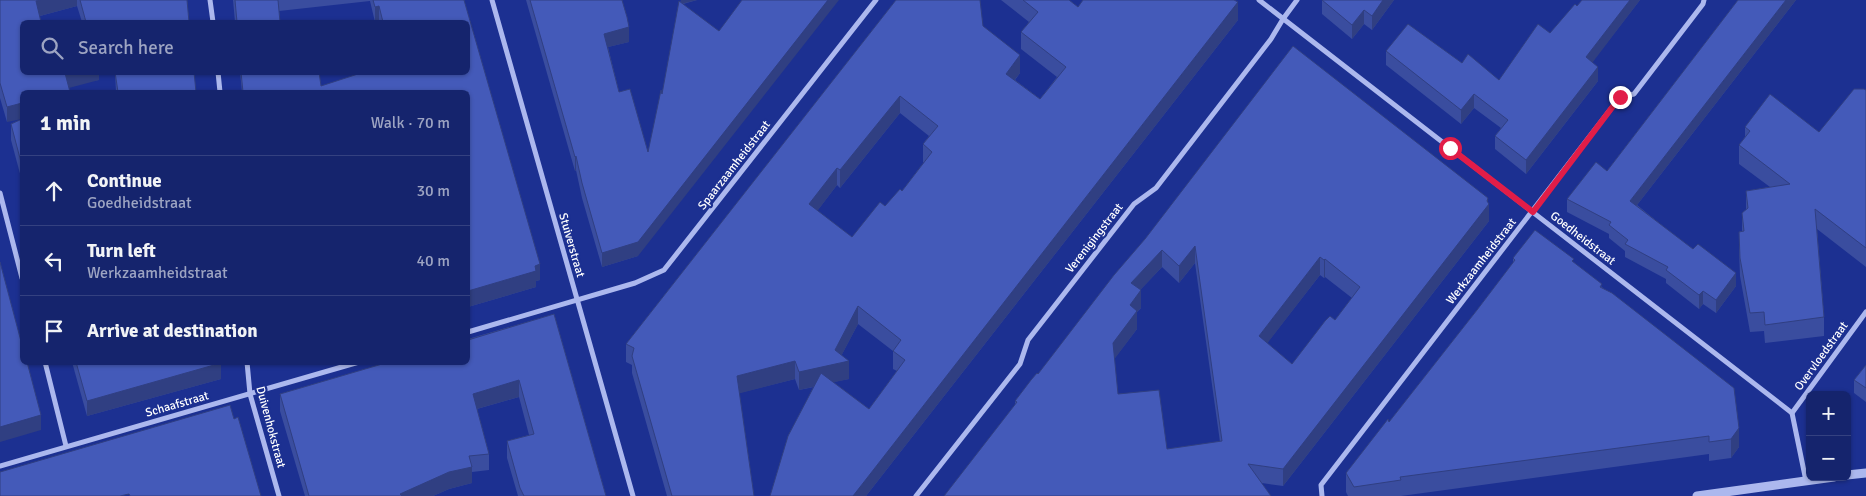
<!DOCTYPE html>
<html lang="en">
<head>
<meta charset="utf-8">
<style>
	body { margin:0; font-family:Signika,sans-serif; background:#223075; color:#f1f3f6 }
	.controls { position:absolute; right:15px; bottom:15px; display:grid; overflow:hidden; border-radius:8px; box-shadow:0 1px 4px #0004 }
	.controls button { width:45px; height:45px; display:grid; place-items:center; padding:0; border:0; border-bottom:1px solid #344180; background:#15246d; color:#f1f3f6; font:25px sans-serif }
	.stop { position:absolute; width:15px; height:15px; margin:-11px; border:4px solid #e11d48; border-radius:50%; background:#fff }
	.stop.end { background:#e11d48; border-color:#fff; box-shadow:0 1px 5px #0008 }
	.list { margin:0; padding:0; list-style:none }
	h2 { display:flex; justify-content:space-between; align-items:center; height:65px; margin:0; padding:0 20px; font-size:21px }
	h2 small { font-size:16px; font-weight:400; color:#9da4c2 }
	.list li { display:grid; grid-template-columns:32px 1fr auto; gap:15px; align-items:center; box-sizing:border-box; height:70px; padding:0 20px; border-top:1px solid #344180 }
	.list b { display:block; font-size:19px; white-space:nowrap }
	.list p { margin:0; font-size:16px; white-space:nowrap; color:#9da4c2 }
	.list em { font-size:16px; font-style:normal; color:#9da4c2 }
	.icon { flex:none; width:28px; height:28px; fill:none; stroke:currentColor; stroke-width:2; stroke-linecap:round; stroke-linejoin:round }
	.map { position:relative; flex:none; width:1866px; height:496px; overflow:hidden }
	.search { position:absolute; background:#15246d; box-shadow:0 1px 4px #0004; left:20px; top:20px; width:450px; height:55px; display:flex; align-items:center; gap:12px; box-sizing:border-box; padding:0 18px; border-radius:8px; color:#9da4c2; font-size:19px }
	.panel { position:absolute; background:#15246d; box-shadow:0 1px 4px #0004; left:20px; top:90px; width:450px; height:275px; border-radius:8px }
	.map>svg:first-child { display:block }
	.lines { fill:none; stroke-linecap:round; stroke-linejoin:round }
	.minor { stroke:#acb8ee; stroke-width:5 }
	.tertiary { stroke:#acb8ee; stroke-width:9 }
	.wall { fill:#3a4d9f; fill-rule:evenodd }
	.shaded-wall { fill:#303f82 }
	.building { fill:#445ab9; stroke:#303f82; fill-rule:evenodd }
	.route { stroke:#e11d48; stroke-width:6 }
	.labels { text-anchor:middle; stroke-width:4.5; stroke-linejoin:round; paint-order:stroke }
	.street-label { font-size:12px; fill:#fff; stroke:#1c3091 }
</style>
</head>
<body>
<div class="map">
<svg width="1866" height="496" viewBox="0 0 1866 496">
	<rect width="100%" height="100%" fill="#1c3091"/>
	<g class="lines">
		<g class="minor">
			<polyline points="210,0 213,22"/>
			<polyline points="492,0 633,496"/>
			<polyline points="1259,0 1792,413 1806,481"/>
			<polyline points="218,72 220,92"/>
			<polyline points="0,193 22,278"/>
			<polyline points="468,332 635,283 664,270 876,0"/>
			<polyline points="45,362 66,446"/>
			<polyline points="247,362 250,394 279,496"/>
			<polyline points="1792,413 1866,312"/>
			<polyline points="0,466 359,362"/>
			<polyline points="916,496 1020,364 1028,340 1134,204 1156,188 1271,39 1283,19 1297,0"/>
			<polyline points="1322,496 1321,485 1620,97 1634,94 1703,4 1704,0"/>
		</g>
		<g class="tertiary">
			<polyline points="1847,475 1866,473"/>
			<polyline points="1697,496 1834,477"/>
		</g>
	</g>
	<g class="wall">
		<polygon points="0,0 187,0 189,22 82,22 77,6 40,16 22,72 99,72 99,80 22,92 7,122 0,98"/>
		<polygon points="233,0 464,0 540,280 536,281 536,287 468,307 468,92 242,92 240,72 319,72 321,86 468,72 468,22 375,22 370,1 279,11 280,22 235,22"/>
		<polygon points="526,0 622,0 629,42 608,47 619,92 648,152 662,94 681,0 697,0 683,4 638,256 602,267 582,198 576,170 575,171"/>
		<path d="M896 0 983 26 1020 73 1015 80 1040 99 1057 77 1021 49V32L1029 22 1001 0H1069L1078 7 1238 20 866 496 814 387 799 390 795 379 739 393 754 496H667L632 373V365L626 362V344ZM900 113 929 136 923 144V162H924L902 191 852 237 817 211 837 185 840 188ZM858 324 893 351V369L897 371 869 409 833 382 849 379 841 356Z"/>
		<polygon points="1322,0 1394,0 1372,30 1364,24 1352,39 1322,14"/>
		<polygon points="1640,0 1592,62 1598,81 1526,174 1495,149 1495,136 1501,128 1474,108 1461,124 1386,65 1386,51 1462,63 1499,80 1550,33 1577,6"/>
		<polygon points="1738,0 1796,0 1637,205 1736,286 1716,313 1703,304 1699,309 1666,283 1666,279 1625,257 1625,251 1609,238 1609,234 1567,212 1567,199 1607,171"/>
		<polygon points="115,72 196,92 116,92"/>
		<polygon points="1866,90 1866,267 1817,229 1824,317 1824,336 1765,343 1764,331 1750,332 1740,276 1739,250 1739,232 1742,231 1742,213 1746,210 1746,191 1770,187 1739,164 1739,145 1745,137 1745,127 1819,132"/>
		<polygon points="22,119 22,181 11,140 11,124"/>
		<path d="M1488 203 1489 221 1283 486 1262 483 1015 405V401L1038 374 1145 239ZM1195 263 1220 442 1167 449 1118 394 1114 359 1137 329V312L1141 308 1140 290 1162 267 1179 283ZM1320 275 1324 278 1325 277 1352 298 1335 320 1292 364 1267 343Z"/>
		<polygon points="1513,258 1574,263 1602,287 1739,447 1731,458 1709,461 1709,454 1401,496 1348,496 1346,492 1346,473 1389,422 1477,310 1513,263"/>
		<polygon points="554,314 606,496 518,496 507,458 507,441 529,435 519,397 477,409 489,454 489,470 472,472 472,483 449,489 433,496 305,496 280,411 280,394"/>
		<polygon points="72,362 221,362 221,379 87,416"/>
		<polygon points="1866,365 1866,402 1854,393 1854,380"/>
	</g>
	<g class="shaded-wall">
		<polygon points="41,0 77,0 77,6 36,17 36,1"/>
		<polygon points="681,0 697,0 681,4"/>
		<polygon points="828,0 839,0 638,256 602,267 602,253"/>
		<polygon points="1383,0 1394,0 1372,30 1372,16"/>
		<polygon points="1630,0 1640,0 1586,71 1586,57"/>
		<polygon points="1786,0 1796,0 1630,214 1630,201"/>
		<polygon points="1238,2 1238,20 866,496 853,496"/>
		<polygon points="379,6 379,22 375,22 375,7"/>
		<polygon points="1364,10 1364,24 1352,39 1352,25"/>
		<polygon points="629,27 629,42 604,48 604,34"/>
		<polygon points="1020,55 1020,73 1006,91 1006,74"/>
		<polygon points="1598,67 1598,81 1526,174 1526,160"/>
		<polygon points="68,72 99,72 99,80 65,89 65,73"/>
		<polygon points="1474,94 1474,108 1461,124 1461,110"/>
		<polygon points="900,96 900,113 840,188 840,170"/>
		<polygon points="22,103 22,119 7,122 7,107"/>
		<polygon points="576,156 576,170 575,171 575,157"/>
		<polygon points="837,168 837,185 809,222 809,204"/>
		<polygon points="1488,198 1488,205 1489,204 1489,221 1283,486 1283,469"/>
		<polygon points="1195,246 1195,263 1179,283 1179,266"/>
		<polygon points="1162,250 1162,267 1131,300 1131,283"/>
		<polygon points="1320,257 1320,275 1259,354 1259,336"/>
		<polygon points="1325,259 1325,277 1324,278 1324,260"/>
		<polygon points="540,264 540,280 536,281 536,287 468,307 468,291"/>
		<polygon points="1736,273 1736,286 1716,313 1716,300"/>
		<polygon points="1141,290 1141,308 1137,312 1137,329 1113,361 1113,343 1130,305"/>
		<polygon points="1703,291 1703,304 1699,309 1699,295"/>
		<polygon points="858,306 858,324 837,364 849,361 849,379 799,390 799,372 835,350"/>
		<polygon points="795,361 795,379 737,394 737,376"/>
		<polygon points="268,362 277,362 268,365"/>
		<polygon points="221,363 221,379 87,416 87,401"/>
		<polygon points="519,380 519,397 473,410 473,394"/>
		<polygon points="41,415 41,430 0,442 0,427"/>
		<polygon points="1739,428 1739,447 1731,458 1731,439"/>
		<polygon points="472,467 472,483 449,489 433,496 400,496 400,494 449,472"/>
	</g>
	<g class="building">
		<polygon points="0,0 41,0 36,1 41,22 22,22 22,72 68,72 65,73 70,92 22,92 22,103 7,107 0,83"/>
		<polygon points="80,0 187,0 189,22 86,22"/>
		<polygon points="235,0 278,0 280,22 237,22"/>
		<polygon points="373,0 464,0 540,264 535,266 536,271 468,291 468,92 243,92 241,72 319,72 321,86 364,72 468,72 468,22 383,22 379,6 375,7"/>
		<polygon points="530,0 622,0 627,17 629,27 604,34 619,92 630,89 648,152 661,90 662,94 679,1 719,31 742,0 828,0 638,242 602,253 582,183 576,156 575,157"/>
		<path d="M896 0H980L983 26 1020 55 1006 74 1040 99 1066 67 1021 32 1038 12 1023 0H1069L1078 7 1083 0H1234L1238 2 853 496H770L788 436 821 373 869 409 905 360 893 351 901 340 858 306 835 350 849 361 799 372 795 361 737 376 754 496H672L632 356 634 348 626 344ZM900 96 938 126 923 144 932 152 902 191 900 189 885 206 880 202 852 237 809 204 837 168 840 170Z"/>
		<polygon points="1322,0 1383,0 1372,16 1364,10 1352,25"/>
		<polygon points="1582,0 1630,0 1586,57 1598,67 1526,160 1495,136 1508,120 1474,94 1461,110 1386,51 1408,24 1462,63 1468,54 1499,80 1538,24 1550,33 1575,4 1577,6"/>
		<polygon points="1738,0 1786,0 1630,201 1693,249 1698,244 1736,273 1716,300 1703,291 1699,295 1666,270 1668,267 1625,244 1628,240 1609,225 1611,222 1567,199 1596,162 1607,171"/>
		<path d="M1293 46 1488 198 1487 201 1489 204 1283 469 1248 464 1271 496H944L1017 402 1015 401 1031 380 1037 373 1038 374 1114 275 1145 239ZM1195 246 1222 441 1167 449 1159 390 1118 394 1113 343 1137 311 1130 305 1141 290 1131 283 1162 250 1179 266ZM1320 257 1324 260 1325 259 1360 287 1335 320 1330 316 1325 321 1292 364 1259 336Z"/>
		<polygon points="115,72 194,72 196,92 118,92"/>
		<polygon points="1854,89 1864,89 1866,90 1866,248 1815,209 1824,317 1765,325 1764,312 1750,313 1740,258 1739,232 1744,231 1742,213 1748,208 1746,191 1790,184 1739,145 1750,131 1745,127 1770,94 1819,132"/>
		<polygon points="22,119 22,166 11,124"/>
		<polygon points="1535,230 1574,259 1572,261 1602,284 1600,287 1612,293 1734,388 1739,428 1731,439 1709,442 1709,436 1400,477 1401,480 1354,487 1346,473 1388,419 1389,422 1477,310 1515,260 1513,258"/>
		<polygon points="0,262 22,345 22,362 27,362 41,415 0,427"/>
		<polygon points="554,314 606,496 524,496 520,488 507,441 534,434 519,380 473,394 489,454 469,456 472,467 449,472 400,494 402,496 309,496 280,394 389,362 468,362 468,340"/>
		<polygon points="76,362 221,362 221,363 87,401"/>
		<polygon points="1866,365 1866,388 1854,380"/>
		<polygon points="230,405 234,419 238,417 261,496 130,496 129,494 120,496 0,496 0,472"/>
	</g>
	<g class="lines">
		<polyline class="route" points="1450,148 1533,212 1620,97"/>
	</g>
	<g class="labels">
		<g class="street-label">
			<text transform="translate(734 165) rotate(-52)" y="4">Spaarzaamheidstraat</text>
			<text transform="translate(1094 238) rotate(-52)" y="4">Verenigingstraat</text>
			<text transform="translate(1583 238) rotate(38)" y="4">Goedheidstraat</text>
			<text transform="translate(572 245) rotate(74)" y="4">Stuiverstraat</text>
			<text transform="translate(1481 261) rotate(-52)" y="4">Werkzaamheidstraat</text>
			<text transform="translate(1821 356) rotate(-54)" y="4">Overvloedstraat</text>
			<text transform="translate(177 404) rotate(-16)" y="4">Schaafstraat</text>
			<text transform="translate(271 427) rotate(75)" y="4">Duivenhokstraat</text>
		</g>
	</g>
</svg>
<div class="controls">
<button>+</button>
<button>−</button>
</div>
<div class="stop" style="left:1450px;top:148px"></div>
<div class="stop end" style="left:1620px;top:97px"></div>
<div class="search"><svg class="icon" aria-label="search" viewBox="0 0 24 24"><circle cx="10" cy="10" r="6"/><path d="M15 15l6 6"/></svg>Search here</div>
<section class="panel">
<h2>1 min<small>Walk · 70 m</small></h2>
<ul class="list">
<li><svg class="icon" aria-label="ahead" viewBox="0 0 24 24"><path d="M12 20V5M6 11l6-6 6 6"/></svg><div><b>Continue</b><p>Goedheidstraat</p></div><em>30 m</em></li>
<li><svg class="icon" aria-label="left" viewBox="0 0 24 24"><path d="M17 20v-9H6M10 6l-5 5 5 5"/></svg><div><b>Turn left</b><p>Werkzaamheidstraat</p></div><em>40 m</em></li>
<li><svg class="icon" aria-label="arrive" viewBox="0 0 24 24"><path d="M6 21V4h12l-3 4 3 4H6"/></svg><div><b>Arrive at destination</b></div></li>
</ul>
</section>
</div>
</body>
</html>
